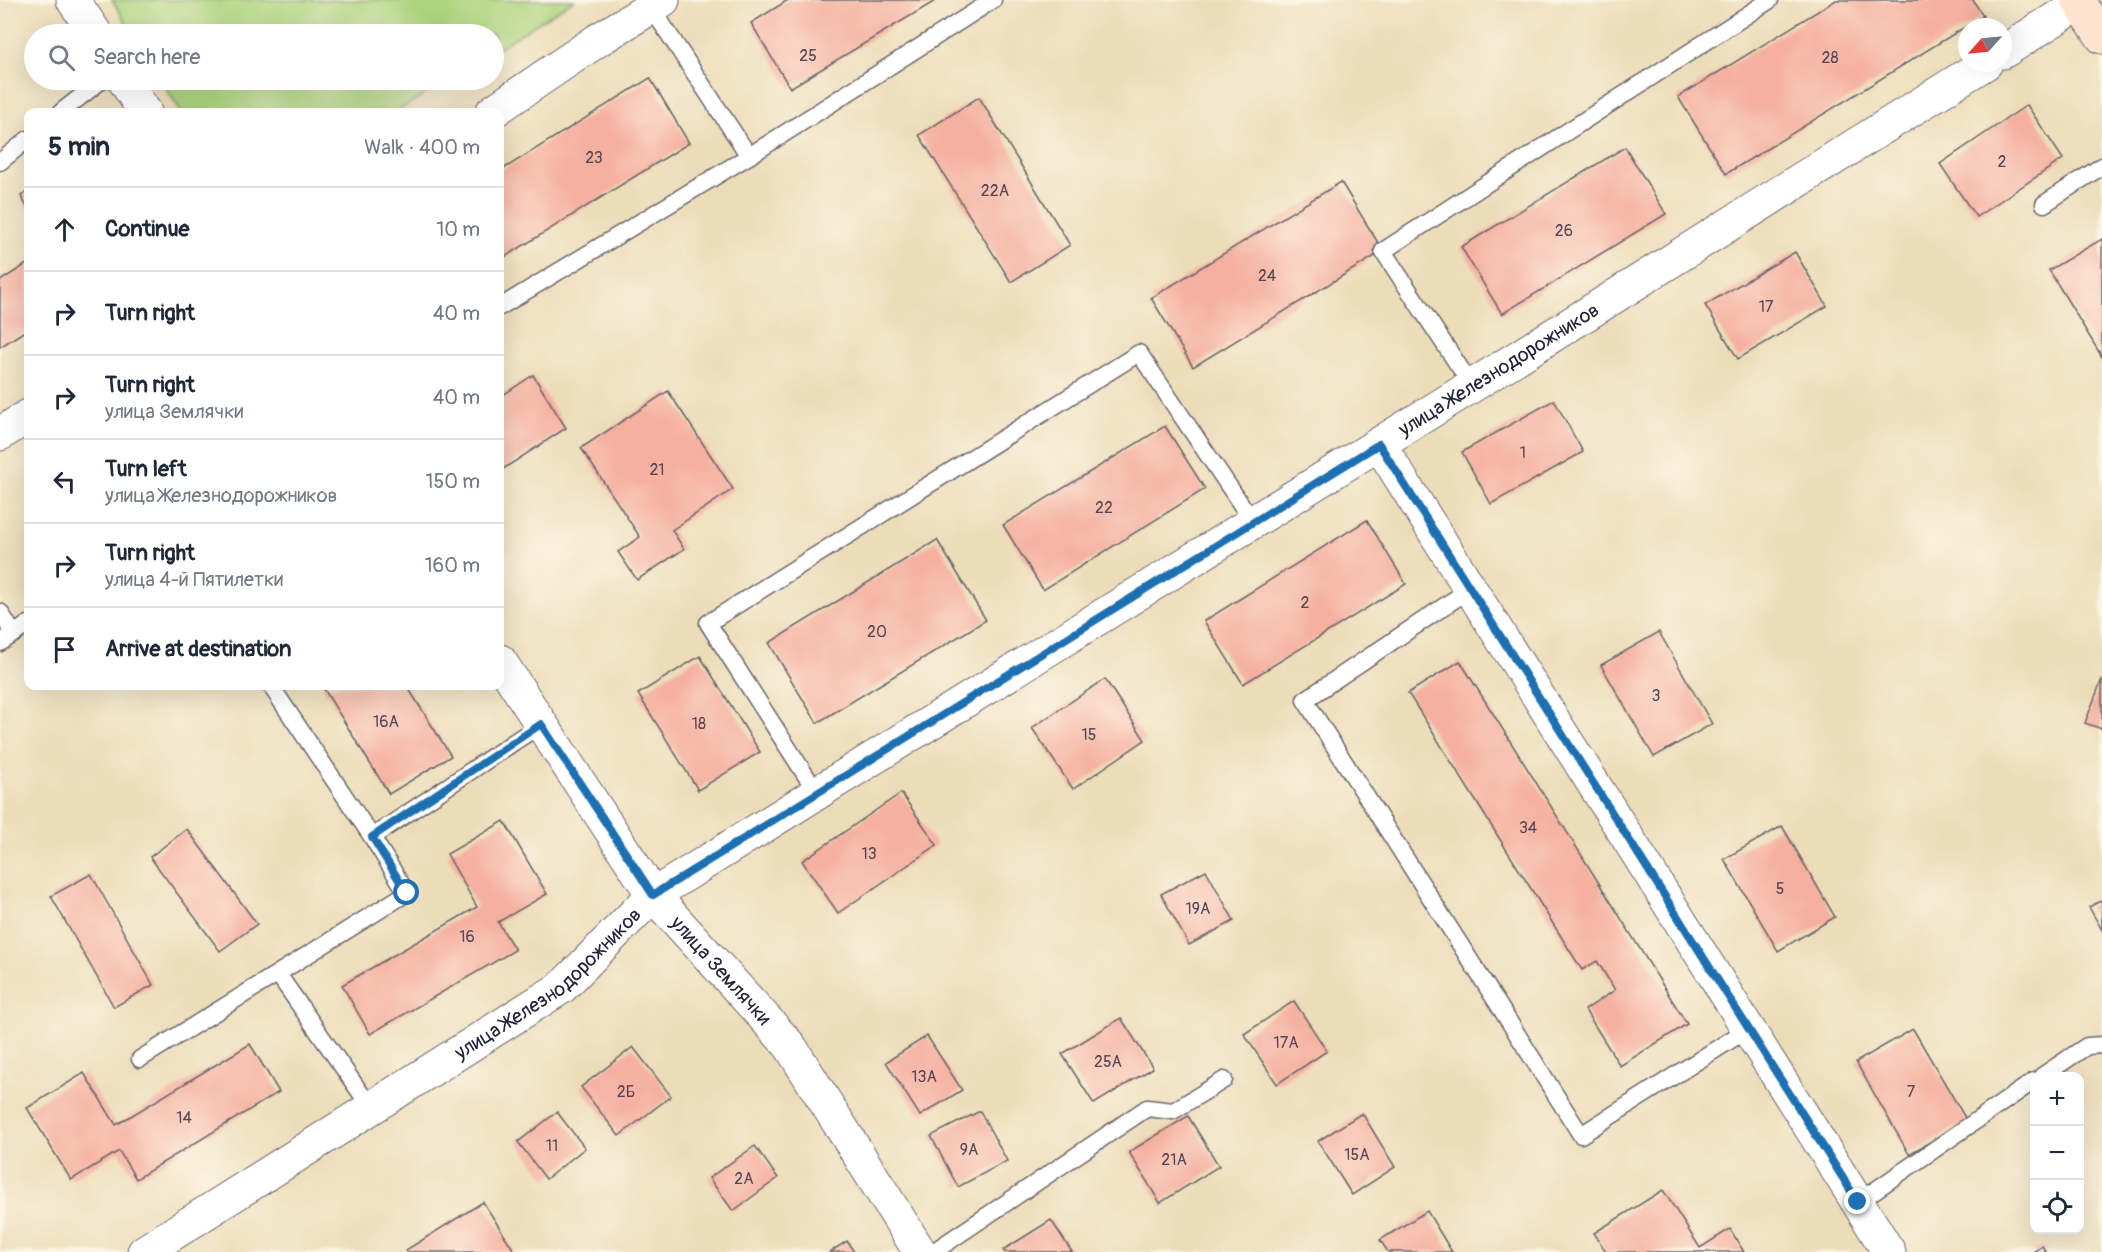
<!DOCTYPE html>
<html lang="en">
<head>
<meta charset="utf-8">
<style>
	body { margin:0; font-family:Pangolin,sans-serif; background:#f6f6f7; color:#1f2937 }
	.controls { position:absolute; right:18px; bottom:18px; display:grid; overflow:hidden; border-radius:12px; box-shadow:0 6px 24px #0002 }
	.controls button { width:54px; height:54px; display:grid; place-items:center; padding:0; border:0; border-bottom:2px solid #e0e1e3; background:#fff; color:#1f2937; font:30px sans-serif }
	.compass { position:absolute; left:1958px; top:18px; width:54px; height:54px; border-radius:50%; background:#fff; box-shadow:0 6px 24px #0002; rotate:243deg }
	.stop { position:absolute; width:18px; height:18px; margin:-14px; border:4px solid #1f6fb2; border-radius:50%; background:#fff }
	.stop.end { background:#1f6fb2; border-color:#fff; box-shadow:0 2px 6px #0008 }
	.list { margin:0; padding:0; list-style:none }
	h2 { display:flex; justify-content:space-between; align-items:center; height:78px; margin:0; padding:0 24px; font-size:26px }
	h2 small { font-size:20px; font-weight:400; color:#747a83 }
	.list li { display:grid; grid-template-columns:39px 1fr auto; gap:18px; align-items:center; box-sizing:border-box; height:84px; padding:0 24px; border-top:2px solid #e0e1e3 }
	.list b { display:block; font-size:22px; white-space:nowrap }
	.list p { margin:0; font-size:20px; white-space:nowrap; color:#747a83 }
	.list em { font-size:20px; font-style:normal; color:#747a83 }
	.icon { flex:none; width:33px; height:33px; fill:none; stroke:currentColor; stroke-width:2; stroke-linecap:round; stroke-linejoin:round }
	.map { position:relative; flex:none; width:2102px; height:1252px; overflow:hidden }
	.search { position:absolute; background:#fff; box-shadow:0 6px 24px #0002; left:24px; top:24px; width:480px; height:66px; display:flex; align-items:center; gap:15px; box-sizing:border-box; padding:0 21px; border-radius:33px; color:#747a83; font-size:22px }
	.panel { position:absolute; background:#fff; box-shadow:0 6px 24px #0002; left:24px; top:108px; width:480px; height:582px; border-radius:12px }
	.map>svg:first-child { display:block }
	.green { fill:#add57f; stroke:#687c5d; stroke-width:1.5 }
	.building { fill:#f5b0a0 }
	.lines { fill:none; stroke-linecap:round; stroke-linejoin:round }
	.lane-casing { stroke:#696367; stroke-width:19 }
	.street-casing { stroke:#696367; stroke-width:35 }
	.secondary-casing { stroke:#696367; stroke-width:35 }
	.lane { stroke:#fff; stroke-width:16 }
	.street { stroke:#fff; stroke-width:33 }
	.secondary { stroke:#fde4d1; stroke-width:33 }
	.route { stroke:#1f6fb2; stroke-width:8 }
	.labels { text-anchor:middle; stroke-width:5; stroke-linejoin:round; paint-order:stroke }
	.number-label { font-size:16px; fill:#574654 }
	.street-label { font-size:20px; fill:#22223b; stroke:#fcf5e5 }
</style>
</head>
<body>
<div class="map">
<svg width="2102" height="1252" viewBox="0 0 2102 1252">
	<rect width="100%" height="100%" fill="#fcf5e5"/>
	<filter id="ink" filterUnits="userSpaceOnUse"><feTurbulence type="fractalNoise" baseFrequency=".0167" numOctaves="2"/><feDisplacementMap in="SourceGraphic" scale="12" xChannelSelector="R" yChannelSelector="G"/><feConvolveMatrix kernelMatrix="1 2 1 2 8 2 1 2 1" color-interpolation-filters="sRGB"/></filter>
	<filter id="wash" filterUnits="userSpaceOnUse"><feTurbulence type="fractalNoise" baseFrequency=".008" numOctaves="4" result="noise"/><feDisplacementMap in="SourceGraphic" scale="24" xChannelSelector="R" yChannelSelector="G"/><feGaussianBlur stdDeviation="1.35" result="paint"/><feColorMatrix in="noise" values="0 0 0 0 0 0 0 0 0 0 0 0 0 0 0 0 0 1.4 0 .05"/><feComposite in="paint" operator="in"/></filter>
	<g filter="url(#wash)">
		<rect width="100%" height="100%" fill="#ecddb9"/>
		<g class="green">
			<polygon points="112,0 574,0 494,51 494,34 133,34"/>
			<polygon points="161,80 448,80 396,112 181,112"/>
		</g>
		<g id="blocks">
			<g class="building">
				<polygon points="788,0 937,0 790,88 751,23"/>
				<polygon points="1836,0 1973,0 1983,16 1726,174 1678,97"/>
				<polygon points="650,78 689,143 500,260 500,171"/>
				<polygon points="979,97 1070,245 1011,282 919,135"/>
				<polygon points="2027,105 2063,159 1976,217 1940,164"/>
				<polygon points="1625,147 1666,214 1502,314 1461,247"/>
				<polygon points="1341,182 1383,251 1193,367 1151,298"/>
				<polygon points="28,191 28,209 21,196"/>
				<polygon points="2102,239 2102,357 2049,270"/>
				<polygon points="1795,252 1827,306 1738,359 1705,305"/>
				<polygon points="28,263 28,329 0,347 0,281"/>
				<polygon points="533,375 566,428 500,471 500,397"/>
				<polygon points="668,391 733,489 672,530 684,549 637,580 618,552 640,537 581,448"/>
				<polygon points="1554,400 1583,452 1491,504 1462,452"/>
				<polygon points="1165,426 1205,489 1043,590 1003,525"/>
				<polygon points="1367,520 1406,584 1243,684 1204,621"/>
				<polygon points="937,540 986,620 817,723 769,643"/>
				<polygon points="1659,632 1712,724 1654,757 1601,665"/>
				<polygon points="700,656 760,752 698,790 638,694"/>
				<polygon points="1460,661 1687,1024 1620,1066 1585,1010 1615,990 1597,961 1582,970 1408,693"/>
				<polygon points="1105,679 1145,740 1073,789 1032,728"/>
				<polygon points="2102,679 2102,729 2085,723"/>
				<polygon points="322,686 407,686 451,756 389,794"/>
				<polygon points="901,793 937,845 838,913 802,861"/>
				<polygon points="504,821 547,894 498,922 515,950 370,1034 342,985 477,907 447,854"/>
				<polygon points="1782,826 1835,917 1778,951 1724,859"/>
				<polygon points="187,829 257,924 220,951 150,857"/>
				<polygon points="1206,870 1234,921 1189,945 1161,894"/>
				<polygon points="91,874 153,985 114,1007 51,896"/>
				<polygon points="2102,900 2102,930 2089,907"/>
				<polygon points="1294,1001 1327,1051 1277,1084 1244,1034"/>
				<polygon points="1121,1018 1153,1068 1094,1104 1062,1054"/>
				<polygon points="1913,1029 1967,1121 1909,1154 1856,1062"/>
				<polygon points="927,1036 962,1090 920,1116 886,1062"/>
				<polygon points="250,1044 279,1092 136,1179 119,1151 71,1180 27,1108 84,1073 116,1125"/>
				<polygon points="633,1047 671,1096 619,1136 581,1087"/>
				<polygon points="980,1111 1007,1161 958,1187 931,1136"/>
				<polygon points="557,1112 585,1148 546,1179 518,1142"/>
				<polygon points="1362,1113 1395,1167 1352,1195 1318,1141"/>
				<polygon points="1188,1116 1219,1166 1160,1203 1129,1152"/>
				<polygon points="755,1146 778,1178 733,1211 709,1178"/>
				<polygon points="1663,1190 1700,1248 1730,1229 1744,1252 1606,1252 1594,1233"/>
				<polygon points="483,1202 515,1252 407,1252 406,1250"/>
				<polygon points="1427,1211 1452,1252 1388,1252 1380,1240"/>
				<polygon points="1051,1220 1072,1252 1004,1252 1003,1250"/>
				<polygon points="847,1241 854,1252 830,1252"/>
				<polygon points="2042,1246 2046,1252 2033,1252"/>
			</g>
		</g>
	</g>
	<g filter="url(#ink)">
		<use href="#blocks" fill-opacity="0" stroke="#696367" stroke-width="1.5"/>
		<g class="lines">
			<defs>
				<g id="lane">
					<polyline points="61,112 102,80"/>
					<polyline points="749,156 993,0"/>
					<polyline points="0,162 28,139"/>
					<polyline points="2044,204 2102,166"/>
					<polyline points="500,307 749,156 651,7"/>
					<polyline points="1472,386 1383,251 1770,0"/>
					<polyline points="1470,589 1305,700 1581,1135 1748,1029"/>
					<polyline points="0,612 14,634 0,643"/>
					<polyline points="14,634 28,624"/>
					<polyline points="271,686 372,837 541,724"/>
					<polyline points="817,793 708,623 1139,353 1253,522"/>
					<polyline points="278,974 371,1108"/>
					<polyline points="140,1059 407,893 372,837"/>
					<polyline points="2042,1076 2087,1046 2102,1045"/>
					<polyline points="1858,1202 2034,1081"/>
					<polyline points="933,1252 1147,1108 1173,1111 1224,1080"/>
				</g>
				<g id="street">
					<polyline points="73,0 96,34"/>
					<polyline points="2003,52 2080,3"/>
					<polyline points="124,80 145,112"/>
					<polyline points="492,112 598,40 663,0"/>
					<polyline points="0,434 28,416"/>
					<polyline points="1379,444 1889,1252"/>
					<path id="s1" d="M500 661 653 895 790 1046 920 1252"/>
					<path id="s2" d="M144 1252 562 987 653 895 1472 386 1986 63"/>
				</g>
				<polyline id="secondary" points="2078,0 2102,37"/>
			</defs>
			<use href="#lane" class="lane-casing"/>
			<use href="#street" class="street-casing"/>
			<use href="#secondary" class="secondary-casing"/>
			<use href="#lane" class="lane"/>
			<use href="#street" class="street"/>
			<use href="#secondary" class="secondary"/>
		</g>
	</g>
	<g class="lines" filter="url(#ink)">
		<polyline class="route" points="407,893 372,837 541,724 653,895 1379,444 1858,1202"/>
	</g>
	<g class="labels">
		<g class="number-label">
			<text x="808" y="61">25</text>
			<text x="1830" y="63">28</text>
			<text x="594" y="163">23</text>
			<text x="2002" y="167">2</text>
			<text x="995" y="196">22А</text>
			<text x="1564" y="236">26</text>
			<text x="1267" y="281">24</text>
			<text x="1766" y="312">17</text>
			<text x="1523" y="458">1</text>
			<text x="657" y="475">21</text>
			<text x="1104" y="513">22</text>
			<text x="1305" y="608">2</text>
			<text x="877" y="637">20</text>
			<text x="1656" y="701">3</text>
			<text x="386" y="727">16А</text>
			<text x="699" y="729">18</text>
			<text x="1089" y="740">15</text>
			<text x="1528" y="833">34</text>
			<text x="869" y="859">13</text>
			<text x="1780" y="894">5</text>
			<text x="1198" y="914">19А</text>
			<text x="467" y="942">16</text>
			<text x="1286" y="1048">17А</text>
			<text x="1108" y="1067">25А</text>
			<text x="924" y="1082">13А</text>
			<text x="626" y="1097">2Б</text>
			<text x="1911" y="1097">7</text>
			<text x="184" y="1123">14</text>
			<text x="552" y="1151">11</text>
			<text x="969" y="1155">9А</text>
			<text x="1357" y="1160">15А</text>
			<text x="1174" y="1165">21А</text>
			<text x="744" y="1184">2А</text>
		</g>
		<g class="street-label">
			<text dy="7" stroke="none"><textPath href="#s2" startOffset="1620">улица Железнодорожников</textPath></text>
			<text dy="7" stroke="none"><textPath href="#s1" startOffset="381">улица Землячки</textPath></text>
			<text dy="7" stroke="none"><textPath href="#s2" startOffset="486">улица Железнодорожников</textPath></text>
		</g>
	</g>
</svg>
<div class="controls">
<button>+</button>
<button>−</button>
<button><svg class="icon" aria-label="locate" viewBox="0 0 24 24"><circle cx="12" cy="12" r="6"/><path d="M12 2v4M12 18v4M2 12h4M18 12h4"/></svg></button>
</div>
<svg class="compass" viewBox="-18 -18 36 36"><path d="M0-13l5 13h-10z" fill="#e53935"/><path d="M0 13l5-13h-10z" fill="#747a83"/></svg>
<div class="stop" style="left:407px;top:893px"></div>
<div class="stop end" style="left:1858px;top:1202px"></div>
<div class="search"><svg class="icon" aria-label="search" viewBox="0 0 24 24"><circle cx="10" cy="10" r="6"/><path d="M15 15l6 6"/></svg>Search here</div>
<section class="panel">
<h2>5 min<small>Walk · 400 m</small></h2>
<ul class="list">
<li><svg class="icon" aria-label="ahead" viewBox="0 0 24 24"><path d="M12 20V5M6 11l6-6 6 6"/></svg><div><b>Continue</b></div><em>10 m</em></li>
<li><svg class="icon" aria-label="right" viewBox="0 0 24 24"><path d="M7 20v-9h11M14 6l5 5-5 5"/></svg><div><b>Turn right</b></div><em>40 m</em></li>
<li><svg class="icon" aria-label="right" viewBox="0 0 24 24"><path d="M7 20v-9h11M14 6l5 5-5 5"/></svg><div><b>Turn right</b><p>улица Землячки</p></div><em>40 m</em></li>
<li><svg class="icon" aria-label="left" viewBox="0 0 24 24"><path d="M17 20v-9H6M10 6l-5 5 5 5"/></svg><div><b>Turn left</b><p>улица Железнодорожников</p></div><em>150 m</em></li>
<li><svg class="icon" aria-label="right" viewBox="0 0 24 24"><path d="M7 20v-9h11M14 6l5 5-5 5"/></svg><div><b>Turn right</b><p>улица 4-й Пятилетки</p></div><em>160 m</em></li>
<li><svg class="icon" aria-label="arrive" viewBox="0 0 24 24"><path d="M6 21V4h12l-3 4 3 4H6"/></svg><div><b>Arrive at destination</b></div></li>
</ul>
</section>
</div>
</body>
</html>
